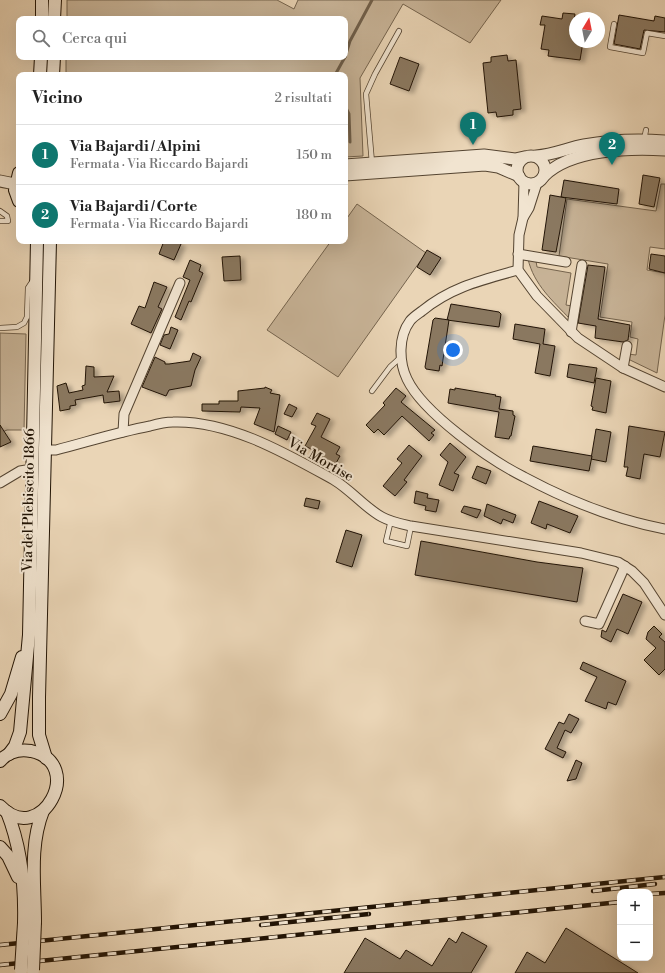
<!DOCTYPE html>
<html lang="it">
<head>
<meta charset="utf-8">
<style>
	body { margin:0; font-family:"Libre Bodoni",serif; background:#f2f2f2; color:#222 }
	.controls { position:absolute; right:12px; bottom:12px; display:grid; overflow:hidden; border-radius:8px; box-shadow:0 4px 16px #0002 }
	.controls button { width:36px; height:36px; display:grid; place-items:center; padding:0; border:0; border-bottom:1px solid #e0e0e0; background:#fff; color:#222; font:20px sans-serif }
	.compass { position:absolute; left:569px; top:12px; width:36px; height:36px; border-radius:50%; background:#fff; box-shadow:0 4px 16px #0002; rotate:10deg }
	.you { position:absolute; left:453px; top:350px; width:14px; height:14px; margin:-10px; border:3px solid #fff; border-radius:50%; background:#1a73e8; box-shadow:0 0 0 6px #1a73e833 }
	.badge { display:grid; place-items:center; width:26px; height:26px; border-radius:50%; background:#0f766e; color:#fff; font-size:13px; font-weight:700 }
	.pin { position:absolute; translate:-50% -33px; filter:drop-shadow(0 1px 2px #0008) }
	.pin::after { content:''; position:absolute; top:21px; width:14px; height:12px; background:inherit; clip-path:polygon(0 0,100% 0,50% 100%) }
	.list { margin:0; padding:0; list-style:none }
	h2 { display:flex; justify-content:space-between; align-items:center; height:52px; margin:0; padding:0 16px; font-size:17px }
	h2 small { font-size:13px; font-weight:400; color:#767676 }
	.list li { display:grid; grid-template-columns:26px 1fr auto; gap:12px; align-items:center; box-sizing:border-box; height:60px; padding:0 16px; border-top:1px solid #e0e0e0 }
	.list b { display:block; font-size:15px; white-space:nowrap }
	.list p { margin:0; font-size:13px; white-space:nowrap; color:#767676 }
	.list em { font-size:13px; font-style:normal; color:#767676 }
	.icon { flex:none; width:22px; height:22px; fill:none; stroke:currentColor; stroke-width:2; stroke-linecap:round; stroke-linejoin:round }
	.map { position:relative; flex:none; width:665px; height:973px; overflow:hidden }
	.search { position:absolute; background:#fff; box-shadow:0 4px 16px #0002; left:16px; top:16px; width:332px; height:44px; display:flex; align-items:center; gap:10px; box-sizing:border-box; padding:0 14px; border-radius:8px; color:#767676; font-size:15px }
	.panel { position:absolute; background:#fff; box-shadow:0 4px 16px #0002; left:16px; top:72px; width:332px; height:172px; border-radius:8px }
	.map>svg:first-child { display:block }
	.green { fill:#c8b498; stroke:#75644e }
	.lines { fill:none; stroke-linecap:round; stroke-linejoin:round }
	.stream { stroke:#71604b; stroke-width:3 }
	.building { fill:#8a7861; stroke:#221405; filter:url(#shadow) }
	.service-casing { stroke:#544431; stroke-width:6 }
	.minor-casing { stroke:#544431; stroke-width:11 }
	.tertiary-casing { stroke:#544431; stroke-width:13 }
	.secondary-casing { stroke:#221405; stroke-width:14 }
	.service { stroke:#f1e4d0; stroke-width:4.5 }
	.minor { stroke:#f1e4d0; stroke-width:9 }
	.tertiary { stroke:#f1e4d0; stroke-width:11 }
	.secondary { stroke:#f1e4d0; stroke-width:12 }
	.rail-casing { stroke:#221405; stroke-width:4.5 }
	.rail { stroke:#f1e4d0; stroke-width:3; stroke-dasharray:9; stroke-linecap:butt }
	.secondary-bridge-casing { stroke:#221405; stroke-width:14; stroke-linecap:butt }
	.secondary-bridge { stroke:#f1e4d0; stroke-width:12 }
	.labels { text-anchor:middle; stroke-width:4; stroke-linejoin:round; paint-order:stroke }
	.street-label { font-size:14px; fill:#221405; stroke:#f1e4d0 }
</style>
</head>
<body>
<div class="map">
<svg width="665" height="973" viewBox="0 0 665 973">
	<defs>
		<filter id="shadow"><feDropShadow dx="4.5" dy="2.5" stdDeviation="2" flood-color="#0004"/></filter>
	</defs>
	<rect width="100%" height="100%" fill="#ead5b6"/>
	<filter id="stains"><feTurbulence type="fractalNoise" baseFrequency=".005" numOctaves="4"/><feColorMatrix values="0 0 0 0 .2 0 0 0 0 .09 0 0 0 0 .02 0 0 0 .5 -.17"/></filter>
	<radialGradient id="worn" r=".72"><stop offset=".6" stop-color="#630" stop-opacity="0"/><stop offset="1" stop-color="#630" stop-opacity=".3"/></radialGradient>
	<g class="green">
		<polygon points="67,0 277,0 294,9 298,0 501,0 470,43 403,4 360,78 363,156 345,157 345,75 66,75 66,57 345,57 345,19 67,19"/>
		<polygon points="661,184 665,184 665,249 650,247 647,270 665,273 665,315 657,373 628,359 628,354 636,355 638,339 630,337 632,322 600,317 608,264 559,256 567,199 656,211"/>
		<polygon points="357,204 426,253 338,377 267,330 331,241 345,241 345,221"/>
		<path d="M528 259 536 261 537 267 571 273 566 305 572 306 570 319C553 301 534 285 528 259Z"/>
		<polygon points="0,333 26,334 24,430 7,430 0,433"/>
	</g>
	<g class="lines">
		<g class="stream">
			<polyline points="345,57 350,41 372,0"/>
			<polyline points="335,75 345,57"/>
			<polyline points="345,106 349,114 350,142"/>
		</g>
	</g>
	<g class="building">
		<polygon points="563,13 575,14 572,32 575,32 575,42 583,42 580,60 548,56 549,50 541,49 545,25 540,25 542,16 562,19"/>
		<polygon points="619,15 654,21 655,16 665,18 665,32 644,30 640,49 614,44"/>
		<polygon points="507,55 508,61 516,60 521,109 513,110 513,115 497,117 496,112 488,113 483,63 491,62 491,57"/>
		<polygon points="400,57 419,64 409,91 390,84"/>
		<polygon points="643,175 660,178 654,207 639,204"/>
		<polygon points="564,180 619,189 617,204 561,197"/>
		<polygon points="550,195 566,198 556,252 542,250"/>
		<polygon points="164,241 173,241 181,244 174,260 159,254"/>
		<polygon points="427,250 441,258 430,275 417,267"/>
		<polygon points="651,254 665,256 665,273 649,269"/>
		<polygon points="240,256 241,280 224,281 222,257"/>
		<polygon points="190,260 201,265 199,271 203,273 191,302 189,301 181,320 175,317 190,280 183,277"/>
		<polygon points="588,265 605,267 598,319 630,325 628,340 623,342 595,338 596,326 578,323"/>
		<polygon points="154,282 167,287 158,307 162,309 151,333 131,324 139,306 145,308"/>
		<polygon points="451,304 499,312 501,314 499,327 447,320"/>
		<polygon points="435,318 449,320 442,366 440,365 439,371 426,369 425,367 433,320"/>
		<polygon points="515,324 545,329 543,344 555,346 550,376 535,373 540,344 513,339"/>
		<polygon points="171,327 178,330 170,349 160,345 164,335 169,334"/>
		<polygon points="193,353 201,357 195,370 191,386 169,390 166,396 142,387 155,357 165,362 165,364 169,364 190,361"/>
		<polygon points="569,364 597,368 594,383 567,377"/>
		<polygon points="86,366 94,367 94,377 114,376 107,392 119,391 120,401 104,403 103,395 75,400 76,405 70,406 70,409 60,411 57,386 66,383 69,393 83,390 82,386 85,385"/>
		<polygon points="596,378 611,381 606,413 592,410 593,407 591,406"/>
		<polygon points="265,387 272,390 270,393 280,395 274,432 254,424 260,408 241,407 240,412 202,411 202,404 219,404 219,401 238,401 238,391 265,388"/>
		<polygon points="396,388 406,396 401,402 435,430 431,433 434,435 429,441 402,416 384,435 378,429 374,433 366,425 385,405 383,403"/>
		<polygon points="455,388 496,395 495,396 501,397 499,409 513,411 513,415 515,416 511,436 510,436 509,439 495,437 499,412 448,403 450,389 455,390"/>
		<polygon points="289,404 297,408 292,417 284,414"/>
		<polygon points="317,413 330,419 321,437 340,447 336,454 340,456 335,465 321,458 323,455 305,446 316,426 311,424"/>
		<polygon points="0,425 11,442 0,447"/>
		<polygon points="278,426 291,432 287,440 275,434"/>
		<polygon points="629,426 665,432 660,457 644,454 640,479 626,476 628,467 624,467"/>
		<polygon points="596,429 611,432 606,462 591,459"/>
		<polygon points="450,443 466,457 454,473 459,475 453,491 439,485 448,462 440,455"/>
		<polygon points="409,445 422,456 404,480 407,482 395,496 383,486 402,463 397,459"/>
		<polygon points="533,446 592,456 589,471 530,461"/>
		<polygon points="477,466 491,471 486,484 472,478"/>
		<polygon points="416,491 428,494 427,498 439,500 436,512 425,510 426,506 414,503"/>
		<polygon points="306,498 320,501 318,509 304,506"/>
		<polygon points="539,501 578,516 570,533 547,524 546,529 531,523"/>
		<polygon points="487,504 516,515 513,523 503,519 501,524 484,516"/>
		<polygon points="464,506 481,510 477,518 461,512"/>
		<polygon points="346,530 362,535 352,567 336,562"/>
		<polygon points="421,541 537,562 583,568 577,602 415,575"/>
		<polygon points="623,594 642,602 628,634 617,629 611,642 601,637 602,630 606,632"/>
		<polygon points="654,626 662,634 659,637 665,642 665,669 659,675 644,660 656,648 646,639 648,632"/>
		<polygon points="583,662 626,681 616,705 608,702 606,709 585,701 597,677 580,669"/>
		<polygon points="569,714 579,719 571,733 565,730 557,748 566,752 563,758 545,749 559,722 564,724"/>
		<polygon points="576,760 582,763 576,779 567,781"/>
		<polygon points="566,928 638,973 515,973 527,952 545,963"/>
		<polygon points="462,932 487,946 471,973 344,973 365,938 400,959 406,950 432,966 449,938 456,943"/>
	</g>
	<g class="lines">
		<defs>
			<g id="service">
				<polyline points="614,24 610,47 643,53 647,33 665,36"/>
				<polyline points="644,140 646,130"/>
				<polyline points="372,163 366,94 375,74 399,31"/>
				<polyline points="0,211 7,216 8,221 0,221"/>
				<polyline points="0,328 17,327 24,323 27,317 28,288 34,279"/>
				<polyline points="372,391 390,367 401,357"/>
				<polyline points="391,520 386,541 407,546 411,526"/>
			</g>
			<g id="minor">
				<polyline points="524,182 523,218 519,235 518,270 537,296 578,338 623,368 665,387"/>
				<polyline points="523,218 529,208 537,183"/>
				<polyline points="518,254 566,262"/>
				<path d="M518 270C482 280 451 287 422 311 418 314 413 317 410 321 398 337 399 362 407 379 423 413 490 460 524 477 567 500 617 520 665 529"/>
				<polyline points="571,332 582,265"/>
				<polyline points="623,368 627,346"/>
				<polyline points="123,432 124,414 180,283"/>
				<path d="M44 450H56C87 442 118 432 150 426 157 424 166 422 173 422 229 420 287 454 334 480 351 490 365 508 382 517 391 522 402 524 411 526L581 553 618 562 632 571 644 583 665 615"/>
				<polyline points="0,483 20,471 32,469"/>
				<polyline points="585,621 599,624 625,566"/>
			</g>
			<g id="tertiary">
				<circle cx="531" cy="170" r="14"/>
				<path d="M536 156C553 155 568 148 584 145 610 140 639 139 665 141"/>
				<polyline points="345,165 484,155 515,159 524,157"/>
				<polyline points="345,175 485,165 498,167 519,176"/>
				<path d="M544 176C571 149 629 148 665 150"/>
				<polyline points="0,181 15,184"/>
			</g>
			<g id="secondary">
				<polyline points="42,19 42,0"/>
				<polyline points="54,19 55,0"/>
				<polyline points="40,75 41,57"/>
				<polyline points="53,75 54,57"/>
				<polyline points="19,173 15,190 19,201"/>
				<polyline points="0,714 11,694 22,657"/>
				<polyline points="9,754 15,746 20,732 29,635 37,241"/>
				<polyline points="46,758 39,735 39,697 50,241"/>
				<path d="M0 761C8 752 20 749 31 751 87 763 41 849 0 806"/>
				<path d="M7 812C21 847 25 886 24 923"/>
				<polyline points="0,847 8,856 18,877"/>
				<path d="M35 922C35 885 29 846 43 811"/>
			</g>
		</defs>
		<use href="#service" class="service-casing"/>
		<use href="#minor" class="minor-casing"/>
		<use href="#tertiary" class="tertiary-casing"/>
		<use href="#secondary" class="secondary-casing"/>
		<use href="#service" class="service"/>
		<use href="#minor" class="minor"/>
		<use href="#tertiary" class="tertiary"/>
		<use href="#secondary" class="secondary"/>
		<defs>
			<g id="rail">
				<polyline points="593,891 655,884"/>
				<polyline points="650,894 665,893"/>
				<polyline points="261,925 369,914"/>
				<polyline points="0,945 665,877"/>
				<polyline points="0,965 620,902"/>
			</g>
		</defs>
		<use href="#rail" class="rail-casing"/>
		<use href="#rail" class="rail"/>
		<defs>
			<g id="secondary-bridge">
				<polyline points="21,970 24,923"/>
				<polyline points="33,970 35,922"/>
			</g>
		</defs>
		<use href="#secondary-bridge" class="secondary-bridge-casing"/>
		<use href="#secondary-bridge" class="secondary-bridge"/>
	</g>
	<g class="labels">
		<g class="street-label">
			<text transform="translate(321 459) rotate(30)" y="5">Via Mortise</text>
			<text transform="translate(28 500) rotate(-89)" y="5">Via del Plebiscito 1866</text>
		</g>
	</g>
	<rect width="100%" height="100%" filter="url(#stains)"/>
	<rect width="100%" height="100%" fill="url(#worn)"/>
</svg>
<div class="controls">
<button>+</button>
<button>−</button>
</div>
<svg class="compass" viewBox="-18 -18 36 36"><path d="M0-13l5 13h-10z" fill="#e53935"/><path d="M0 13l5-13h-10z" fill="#767676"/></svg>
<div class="you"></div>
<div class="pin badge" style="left:473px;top:145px">1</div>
<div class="pin badge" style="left:612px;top:165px">2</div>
<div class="search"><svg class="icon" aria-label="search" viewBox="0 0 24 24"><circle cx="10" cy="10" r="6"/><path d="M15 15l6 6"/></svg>Cerca qui</div>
<section class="panel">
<h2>Vicino<small>2 risultati</small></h2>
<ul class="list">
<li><span class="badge">1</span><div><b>Via Bajardi / Alpini</b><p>Fermata · Via Riccardo Bajardi</p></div><em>150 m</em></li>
<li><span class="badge">2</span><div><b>Via Bajardi / Corte</b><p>Fermata · Via Riccardo Bajardi</p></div><em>180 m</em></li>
</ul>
</section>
</div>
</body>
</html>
